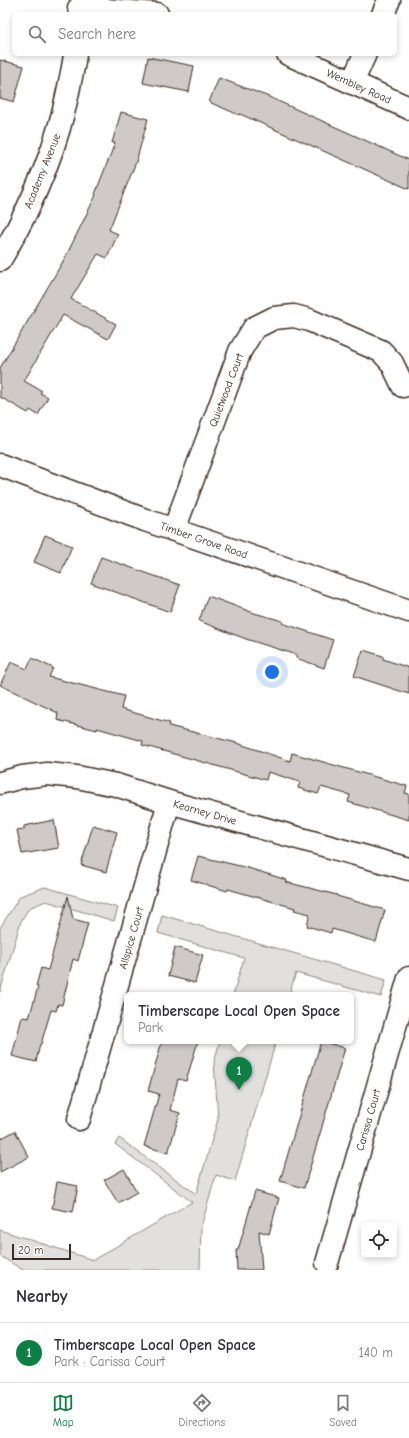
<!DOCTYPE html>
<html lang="en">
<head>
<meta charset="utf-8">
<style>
	body { margin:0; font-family:"Comic Neue",sans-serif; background:#f7f7f7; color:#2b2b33 }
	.controls { position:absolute; right:12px; bottom:12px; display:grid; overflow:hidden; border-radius:6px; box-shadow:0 2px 6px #0003 }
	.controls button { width:36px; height:36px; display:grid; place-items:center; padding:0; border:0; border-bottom:1px solid #e1e1e2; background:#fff; color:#2b2b33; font:20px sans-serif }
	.scale { position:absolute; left:12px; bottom:10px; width:59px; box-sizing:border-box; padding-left:4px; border:2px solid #3b2a1e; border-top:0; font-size:11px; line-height:14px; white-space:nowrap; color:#3b2a1e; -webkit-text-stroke:3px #fff; paint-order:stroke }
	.you { position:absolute; left:272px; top:672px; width:14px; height:14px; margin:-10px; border:3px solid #fff; border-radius:50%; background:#1a73e8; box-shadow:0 0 0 6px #1a73e833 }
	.badge { display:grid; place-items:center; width:26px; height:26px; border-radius:50%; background:#0b8043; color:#fff; font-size:13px; font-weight:700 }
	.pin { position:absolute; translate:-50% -33px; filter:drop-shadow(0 1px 2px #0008) }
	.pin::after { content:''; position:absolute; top:21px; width:14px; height:12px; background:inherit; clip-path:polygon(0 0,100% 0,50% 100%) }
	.popup { position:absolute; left:124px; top:992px; width:230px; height:52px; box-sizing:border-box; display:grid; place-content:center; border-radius:6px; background:#fff; filter:drop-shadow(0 1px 3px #0005); font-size:13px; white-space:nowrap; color:#7c7c81 }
	.popup b { font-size:15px; color:#2b2b33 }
	.popup::after { content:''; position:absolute; left:50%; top:100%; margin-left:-8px; border:8px solid transparent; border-top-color:#fff }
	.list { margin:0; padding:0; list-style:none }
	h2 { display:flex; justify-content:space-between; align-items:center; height:52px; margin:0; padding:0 16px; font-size:17px }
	h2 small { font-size:13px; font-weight:400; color:#7c7c81 }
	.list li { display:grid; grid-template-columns:26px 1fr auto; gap:12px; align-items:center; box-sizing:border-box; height:60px; padding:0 16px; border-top:1px solid #e1e1e2 }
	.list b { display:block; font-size:15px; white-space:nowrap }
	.list p { margin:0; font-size:13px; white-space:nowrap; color:#7c7c81 }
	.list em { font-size:13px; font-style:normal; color:#7c7c81 }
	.icon { flex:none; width:22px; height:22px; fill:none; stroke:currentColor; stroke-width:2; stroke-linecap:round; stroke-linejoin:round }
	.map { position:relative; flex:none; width:409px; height:1270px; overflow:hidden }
	.search { position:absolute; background:#fff; box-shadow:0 2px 6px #0003; left:12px; right:12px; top:12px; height:44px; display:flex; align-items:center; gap:10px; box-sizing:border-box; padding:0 14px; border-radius:6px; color:#7c7c81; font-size:15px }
	.sheet { height:112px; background:#fff }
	nav { display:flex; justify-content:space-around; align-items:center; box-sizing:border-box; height:56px; border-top:1px solid #e1e1e2; background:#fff; font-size:11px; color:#7c7c81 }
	nav a { display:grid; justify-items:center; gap:2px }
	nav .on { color:#0b8043 }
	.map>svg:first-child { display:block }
	.green { fill:#e2e0de; stroke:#8e857e }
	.building { fill:#cfcac7; stroke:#3b2a1e }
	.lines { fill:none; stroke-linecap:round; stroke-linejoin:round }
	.minor-casing { stroke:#3b2a1e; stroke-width:25 }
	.minor { stroke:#fff; stroke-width:22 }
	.labels { text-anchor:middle; stroke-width:4; stroke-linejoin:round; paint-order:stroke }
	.street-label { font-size:11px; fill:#3b2a1e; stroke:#fff }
</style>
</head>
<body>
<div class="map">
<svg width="409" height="1270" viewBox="0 0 409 1270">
	<rect width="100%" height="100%" fill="#fff"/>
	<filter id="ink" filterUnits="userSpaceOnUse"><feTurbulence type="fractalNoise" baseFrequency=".025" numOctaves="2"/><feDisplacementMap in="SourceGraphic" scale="8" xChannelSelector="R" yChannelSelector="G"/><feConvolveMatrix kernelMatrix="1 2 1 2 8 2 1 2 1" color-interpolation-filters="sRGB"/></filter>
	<g filter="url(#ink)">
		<g class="green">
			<polygon points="45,887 118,908 114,921 46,901 29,908 21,921 0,992 0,928 20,896"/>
			<polygon points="162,915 386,980 381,997 296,973 289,995 233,995 244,958 158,933"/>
			<polygon points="220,1041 276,1041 235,1181 216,1175 201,1227 200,1270 23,1270 0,1256 0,1230 93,1260 192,1202 115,1144 119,1138 196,1194 218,1119 214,1062"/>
		</g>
		<g class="building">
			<polygon points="148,57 194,66 189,92 143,83"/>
			<polygon points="0,60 24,66 14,102 0,98"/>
			<polygon points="219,78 269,97 409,160 409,189 240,114 239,115 209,102"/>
			<polygon points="121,112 148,119 136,162 109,230 118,234 107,258 98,254 71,299 116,324 108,339 63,315 24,381 42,391 40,393 48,397 38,415 30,410 28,413 0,397 0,368 65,258 96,195 95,194 115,143 112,143"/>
			<polygon points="45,535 72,546 61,573 34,562"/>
			<polygon points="101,557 180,585 170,612 91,583"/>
			<polygon points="208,596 254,613 283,621 282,623 333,640 324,668 296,658 297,655 246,639 199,621"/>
			<polygon points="363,650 383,656 383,659 409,668 409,694 354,676"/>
			<polygon points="32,658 53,668 49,677 124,696 121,709 170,723 169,726 237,743 290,761 292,753 407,786 405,793 409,794 409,820 348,802 350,795 321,787 318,794 298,788 300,782 268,772 266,780 142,745 143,741 97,728 97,730 57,720 58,713 0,685 11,662 27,669"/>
			<polygon points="54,820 59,848 22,854 17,830 24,829 24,826"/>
			<polygon points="93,825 117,832 106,872 81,865"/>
			<polygon points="198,856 248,868 287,880 286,882 337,895 337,896 385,910 376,942 332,929 331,933 307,926 310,914 294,910 295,908 228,889 227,891 191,880"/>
			<polygon points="68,896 73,919 88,923 78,961 73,959 62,1005 58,1004 56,1011 51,1010 41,1044 40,1044 36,1062 12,1056 22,1017 29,1018 38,987 36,986 41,968 48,970"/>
			<polygon points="175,947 203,955 195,983 168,976"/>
			<polygon points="162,1041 198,1041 186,1081 178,1079 170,1110 180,1113 168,1153 144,1146 159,1094 148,1091"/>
			<polygon points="321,1041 345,1048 304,1188 280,1181"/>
			<polygon points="15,1131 29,1157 0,1172 0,1139"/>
			<polygon points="124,1169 137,1192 118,1203 104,1180"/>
			<polygon points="57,1182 78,1186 73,1212 52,1208"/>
			<polygon points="255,1191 279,1198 269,1234 259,1231 262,1270 237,1270 236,1250 238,1250"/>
		</g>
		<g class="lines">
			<defs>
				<g id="minor">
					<polyline points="79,8 157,14"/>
					<polyline points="383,14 389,0"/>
					<polyline points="288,54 409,108"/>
					<polyline points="352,83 365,54"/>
					<path d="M0 260C32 206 57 149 69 87 71 76 74 65 75 54"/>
					<polyline points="0,465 145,520 409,611"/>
					<polyline points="174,530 240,351 254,328 274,318 294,316 309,320 381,351 392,363 403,386"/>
					<polyline points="0,783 22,777 47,774 77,777 116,785 169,802 409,869"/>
					<polyline points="79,1119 169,802"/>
					<polyline points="327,1263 409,978"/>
				</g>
			</defs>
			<use href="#minor" class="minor-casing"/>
			<use href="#minor" class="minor"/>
		</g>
	</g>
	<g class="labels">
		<g class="street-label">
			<text transform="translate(359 86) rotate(24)" y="4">Wembley Road</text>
			<text transform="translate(42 171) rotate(-68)" y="4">Academy Avenue</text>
			<text transform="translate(226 390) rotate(-69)" y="4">Quietwood Court</text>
			<text transform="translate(204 540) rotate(19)" y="4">Timber Grove Road</text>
			<text transform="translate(205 812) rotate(16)" y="4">Kearney Drive</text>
			<text transform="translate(131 938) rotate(-74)" y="4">Allspice Court</text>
			<text transform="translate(368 1120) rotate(-74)" y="4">Carissa Court</text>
		</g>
	</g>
</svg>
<div class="controls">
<button><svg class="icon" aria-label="locate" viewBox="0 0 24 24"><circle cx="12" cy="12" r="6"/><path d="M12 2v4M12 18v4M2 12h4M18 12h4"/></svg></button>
</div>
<div class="scale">20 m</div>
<div class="you"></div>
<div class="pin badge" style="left:239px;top:1090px">1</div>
<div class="popup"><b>Timberscape Local Open Space</b>Park</div>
<div class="search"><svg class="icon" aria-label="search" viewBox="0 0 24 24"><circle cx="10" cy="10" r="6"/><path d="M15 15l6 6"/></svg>Search here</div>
</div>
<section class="sheet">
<h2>Nearby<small></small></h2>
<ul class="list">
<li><span class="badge">1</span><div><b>Timberscape Local Open Space</b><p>Park · Carissa Court</p></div><em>140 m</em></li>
</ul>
</section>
<nav>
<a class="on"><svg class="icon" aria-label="map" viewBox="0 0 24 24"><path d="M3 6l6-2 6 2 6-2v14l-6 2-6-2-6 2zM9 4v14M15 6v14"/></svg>Map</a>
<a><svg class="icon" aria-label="directions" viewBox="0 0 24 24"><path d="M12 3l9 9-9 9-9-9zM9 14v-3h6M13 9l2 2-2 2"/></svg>Directions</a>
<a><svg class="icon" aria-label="saved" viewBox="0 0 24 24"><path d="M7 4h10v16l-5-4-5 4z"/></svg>Saved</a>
</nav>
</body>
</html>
